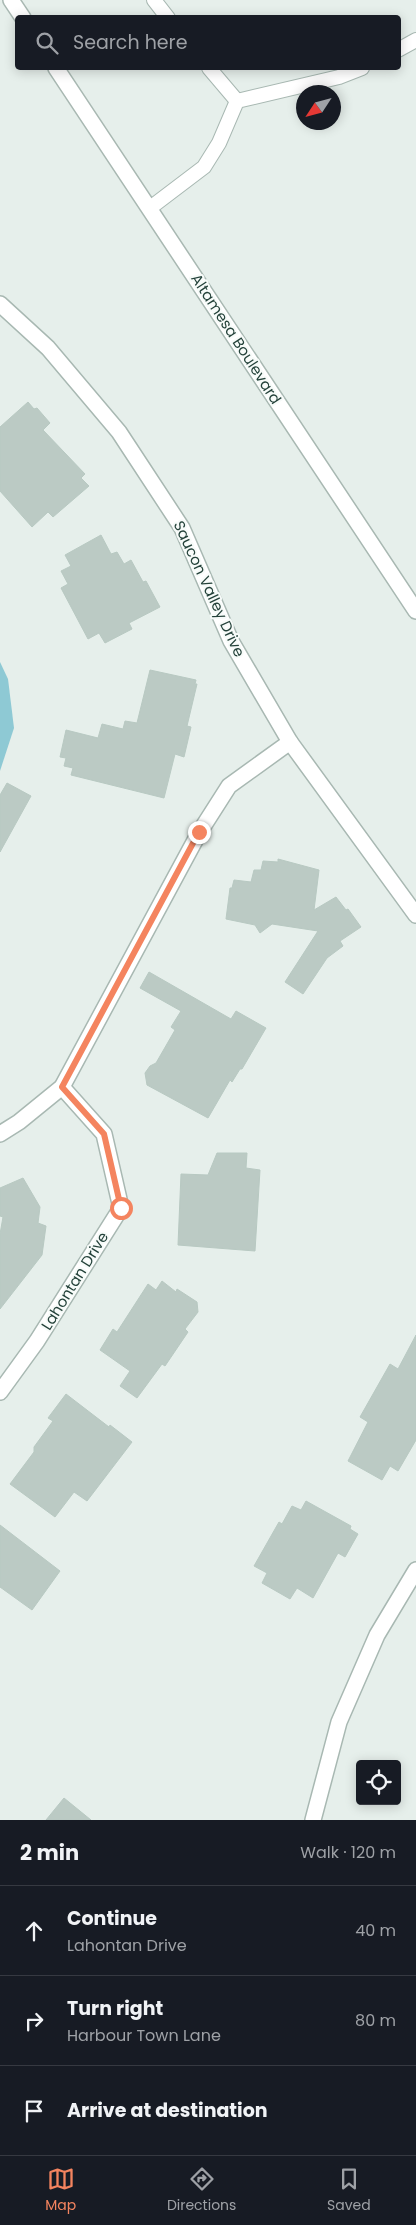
<!DOCTYPE html>
<html lang="en">
<head>
<meta charset="utf-8">
<style>
	body { margin:0; font-family:Poppins,sans-serif; background:#242831; color:#f1f3f6 }
	.controls { position:absolute; right:15px; bottom:15px; display:grid; overflow:hidden; border-radius:5px; box-shadow:0 2px 12px #0003 }
	.controls button { width:45px; height:45px; display:grid; place-items:center; padding:0; border:0; border-bottom:1px solid #363941; background:#171b24; color:#f1f3f6; font:25px sans-serif }
	.compass { position:absolute; left:296px; top:85px; width:45px; height:45px; border-radius:50%; background:#171b24; box-shadow:0 2px 12px #0003; rotate:234deg }
	.stop { position:absolute; width:15px; height:15px; margin:-11px; border:4px solid #f4845f; border-radius:50%; background:#fff }
	.stop.end { background:#f4845f; border-color:#fff; box-shadow:0 1px 5px #0008 }
	.list { margin:0; padding:0; list-style:none }
	h2 { display:flex; justify-content:space-between; align-items:center; height:65px; margin:0; padding:0 20px; font-size:21px }
	h2 small { font-size:16px; font-weight:400; color:#9ea1a6 }
	.list li { display:grid; grid-template-columns:32px 1fr auto; gap:15px; align-items:center; box-sizing:border-box; height:90px; padding:0 20px; border-top:1px solid #363941 }
	.list b { display:block; font-size:19px; white-space:nowrap }
	.list p { margin:0; font-size:16px; white-space:nowrap; color:#9ea1a6 }
	.list em { font-size:16px; font-style:normal; color:#9ea1a6 }
	.icon { flex:none; width:28px; height:28px; fill:none; stroke:currentColor; stroke-width:2; stroke-linecap:round; stroke-linejoin:round }
	.map { position:relative; flex:none; width:416px; height:1820px; overflow:hidden }
	.search { position:absolute; background:#171b24; box-shadow:0 2px 12px #0003; left:15px; right:15px; top:15px; height:55px; display:flex; align-items:center; gap:12px; box-sizing:border-box; padding:0 18px; border-radius:5px; color:#9ea1a6; font-size:19px }
	.sheet { height:335px; background:#171b24 }
	nav { display:flex; justify-content:space-around; align-items:center; box-sizing:border-box; height:70px; border-top:1px solid #363941; background:#171b24; font-size:14px; color:#9ea1a6 }
	nav a { display:grid; justify-items:center; gap:2px }
	nav .on { color:#f4845f }
	.map>svg:first-child { display:block }
	.water { fill:#8ec9d4 }
	.building { fill:#bbcac4; stroke:#b8c9c2 }
	.lines { fill:none; stroke-linecap:round; stroke-linejoin:round }
	.service-casing { stroke:#a8b8b2; stroke-width:16 }
	.minor-casing { stroke:#a8b8b2; stroke-width:18 }
	.tertiary-casing { stroke:#a8b8b2; stroke-width:18 }
	.service { stroke:#fff; stroke-width:14 }
	.minor { stroke:#fff; stroke-width:15 }
	.tertiary { stroke:#fff; stroke-width:15 }
	.route { stroke:#f4845f; stroke-width:6 }
	.labels { text-anchor:middle; stroke-width:4; stroke-linejoin:round; paint-order:stroke }
	.street-label { font-size:15px; fill:#24423a; stroke:#f7fbf9 }
</style>
</head>
<body>
<div class="map">
<svg width="416" height="1820" viewBox="0 0 416 1820">
	<rect width="100%" height="100%" fill="#e6efeb"/>
	<polygon class="water" points="0,662 8,679 14,728 0,771"/>
	<g class="building">
		<polygon points="28,402 34,409 37,408 50,423 43,430 85,474 81,478 89,486 53,517 48,512 32,527 0,491 0,427"/>
		<polygon points="101,535 111,554 117,552 124,564 131,560 143,582 146,581 160,607 129,623 132,629 105,643 99,633 88,639 61,588 68,584 61,571 71,566 65,555"/>
		<polygon points="150,670 196,680 195,684 197,684 187,726 191,727 184,757 175,754 164,798 71,775 73,768 64,766 66,758 60,757 66,730 98,738 102,724 123,729 125,721 137,723"/>
		<polygon points="7,783 31,796 0,852 0,795"/>
		<polygon points="278,859 319,870 314,910 336,897 346,910 348,909 361,927 340,941 343,946 327,958 303,994 285,982 318,931 272,924 260,933 255,925 226,919 230,888 232,888 234,880 251,882 254,870 261,870 263,861 278,862"/>
		<polygon points="149,972 231,1019 236,1011 266,1028 242,1069 240,1069 232,1082 230,1080 208,1118 147,1085 145,1073 150,1066 156,1063 175,1030 171,1027 181,1011 140,988"/>
		<polygon points="217,1153 247,1153 246,1168 260,1170 255,1251 178,1245 181,1174 208,1175"/>
		<polygon points="23,1178 40,1207 38,1223 46,1226 42,1255 0,1309 0,1234 3,1217 0,1216 0,1188"/>
		<polygon points="162,1281 176,1292 177,1289 197,1302 198,1312 185,1329 188,1332 165,1366 162,1364 137,1398 120,1386 130,1371 100,1350 113,1329 117,1332 148,1284 156,1290"/>
		<polygon points="416,1335 416,1440 398,1471 390,1466 382,1480 348,1461 368,1422 360,1417 390,1364 398,1369"/>
		<polygon points="66,1394 109,1427 110,1425 132,1442 87,1501 74,1492 55,1517 10,1484 34,1452 34,1447 53,1421 48,1418"/>
		<polygon points="306,1501 351,1526 350,1529 358,1534 345,1557 338,1553 313,1598 297,1588 290,1599 262,1583 267,1573 254,1566 279,1522 282,1524 292,1506 301,1510"/>
		<polygon points="0,1525 60,1571 32,1610 0,1587"/>
		<polygon points="64,1798 91,1820 46,1820"/>
	</g>
	<g class="lines">
		<defs>
			<g id="service">
				<polyline points="154,0 168,18"/>
				<polyline points="398,50 416,40"/>
				<polyline points="209,68 237,101"/>
				<polyline points="150,208 204,167 219,143 237,101 339,77 362,68"/>
			</g>
			<g id="minor">
				<polyline points="0,304 48,348 119,432 182,528 231,641 290,742 416,915"/>
				<polyline points="0,1134 19,1122 62,1087 199,833 229,786 290,742"/>
				<polyline points="0,1392 37,1341 121,1208 104,1134 62,1087"/>
				<polyline points="313,1820 339,1722 377,1635 416,1570"/>
			</g>
			<g id="tertiary">
				<polyline points="11,0 23,18"/>
				<polyline points="56,68 416,611"/>
			</g>
		</defs>
		<use href="#service" class="service-casing"/>
		<use href="#minor" class="minor-casing"/>
		<use href="#tertiary" class="tertiary-casing"/>
		<use href="#service" class="service"/>
		<use href="#minor" class="minor"/>
		<use href="#tertiary" class="tertiary"/>
	</g>
	<g class="lines">
		<polyline class="route" points="121,1208 104,1134 62,1087 199,832"/>
	</g>
	<g class="labels">
		<g class="street-label">
			<text transform="translate(236 339) rotate(57)" y="5">Altamesa Boulevard</text>
			<text transform="translate(209 589) rotate(65)" y="5">Saucon Valley Drive</text>
			<text transform="translate(75 1281) rotate(-58)" y="5">Lahontan Drive</text>
		</g>
	</g>
</svg>
<div class="controls">
<button><svg class="icon" aria-label="locate" viewBox="0 0 24 24"><circle cx="12" cy="12" r="6"/><path d="M12 2v4M12 18v4M2 12h4M18 12h4"/></svg></button>
</div>
<svg class="compass" viewBox="-18 -18 36 36"><path d="M0-13l5 13h-10z" fill="#e53935"/><path d="M0 13l5-13h-10z" fill="#9ea1a6"/></svg>
<div class="stop" style="left:121px;top:1208px"></div>
<div class="stop end" style="left:199px;top:832px"></div>
<div class="search"><svg class="icon" aria-label="search" viewBox="0 0 24 24"><circle cx="10" cy="10" r="6"/><path d="M15 15l6 6"/></svg>Search here</div>
</div>
<section class="sheet">
<h2>2 min<small>Walk · 120 m</small></h2>
<ul class="list">
<li><svg class="icon" aria-label="ahead" viewBox="0 0 24 24"><path d="M12 20V5M6 11l6-6 6 6"/></svg><div><b>Continue</b><p>Lahontan Drive</p></div><em>40 m</em></li>
<li><svg class="icon" aria-label="right" viewBox="0 0 24 24"><path d="M7 20v-9h11M14 6l5 5-5 5"/></svg><div><b>Turn right</b><p>Harbour Town Lane</p></div><em>80 m</em></li>
<li><svg class="icon" aria-label="arrive" viewBox="0 0 24 24"><path d="M6 21V4h12l-3 4 3 4H6"/></svg><div><b>Arrive at destination</b></div></li>
</ul>
</section>
<nav>
<a class="on"><svg class="icon" aria-label="map" viewBox="0 0 24 24"><path d="M3 6l6-2 6 2 6-2v14l-6 2-6-2-6 2zM9 4v14M15 6v14"/></svg>Map</a>
<a><svg class="icon" aria-label="directions" viewBox="0 0 24 24"><path d="M12 3l9 9-9 9-9-9zM9 14v-3h6M13 9l2 2-2 2"/></svg>Directions</a>
<a><svg class="icon" aria-label="saved" viewBox="0 0 24 24"><path d="M7 4h10v16l-5-4-5 4z"/></svg>Saved</a>
</nav>
</body>
</html>
